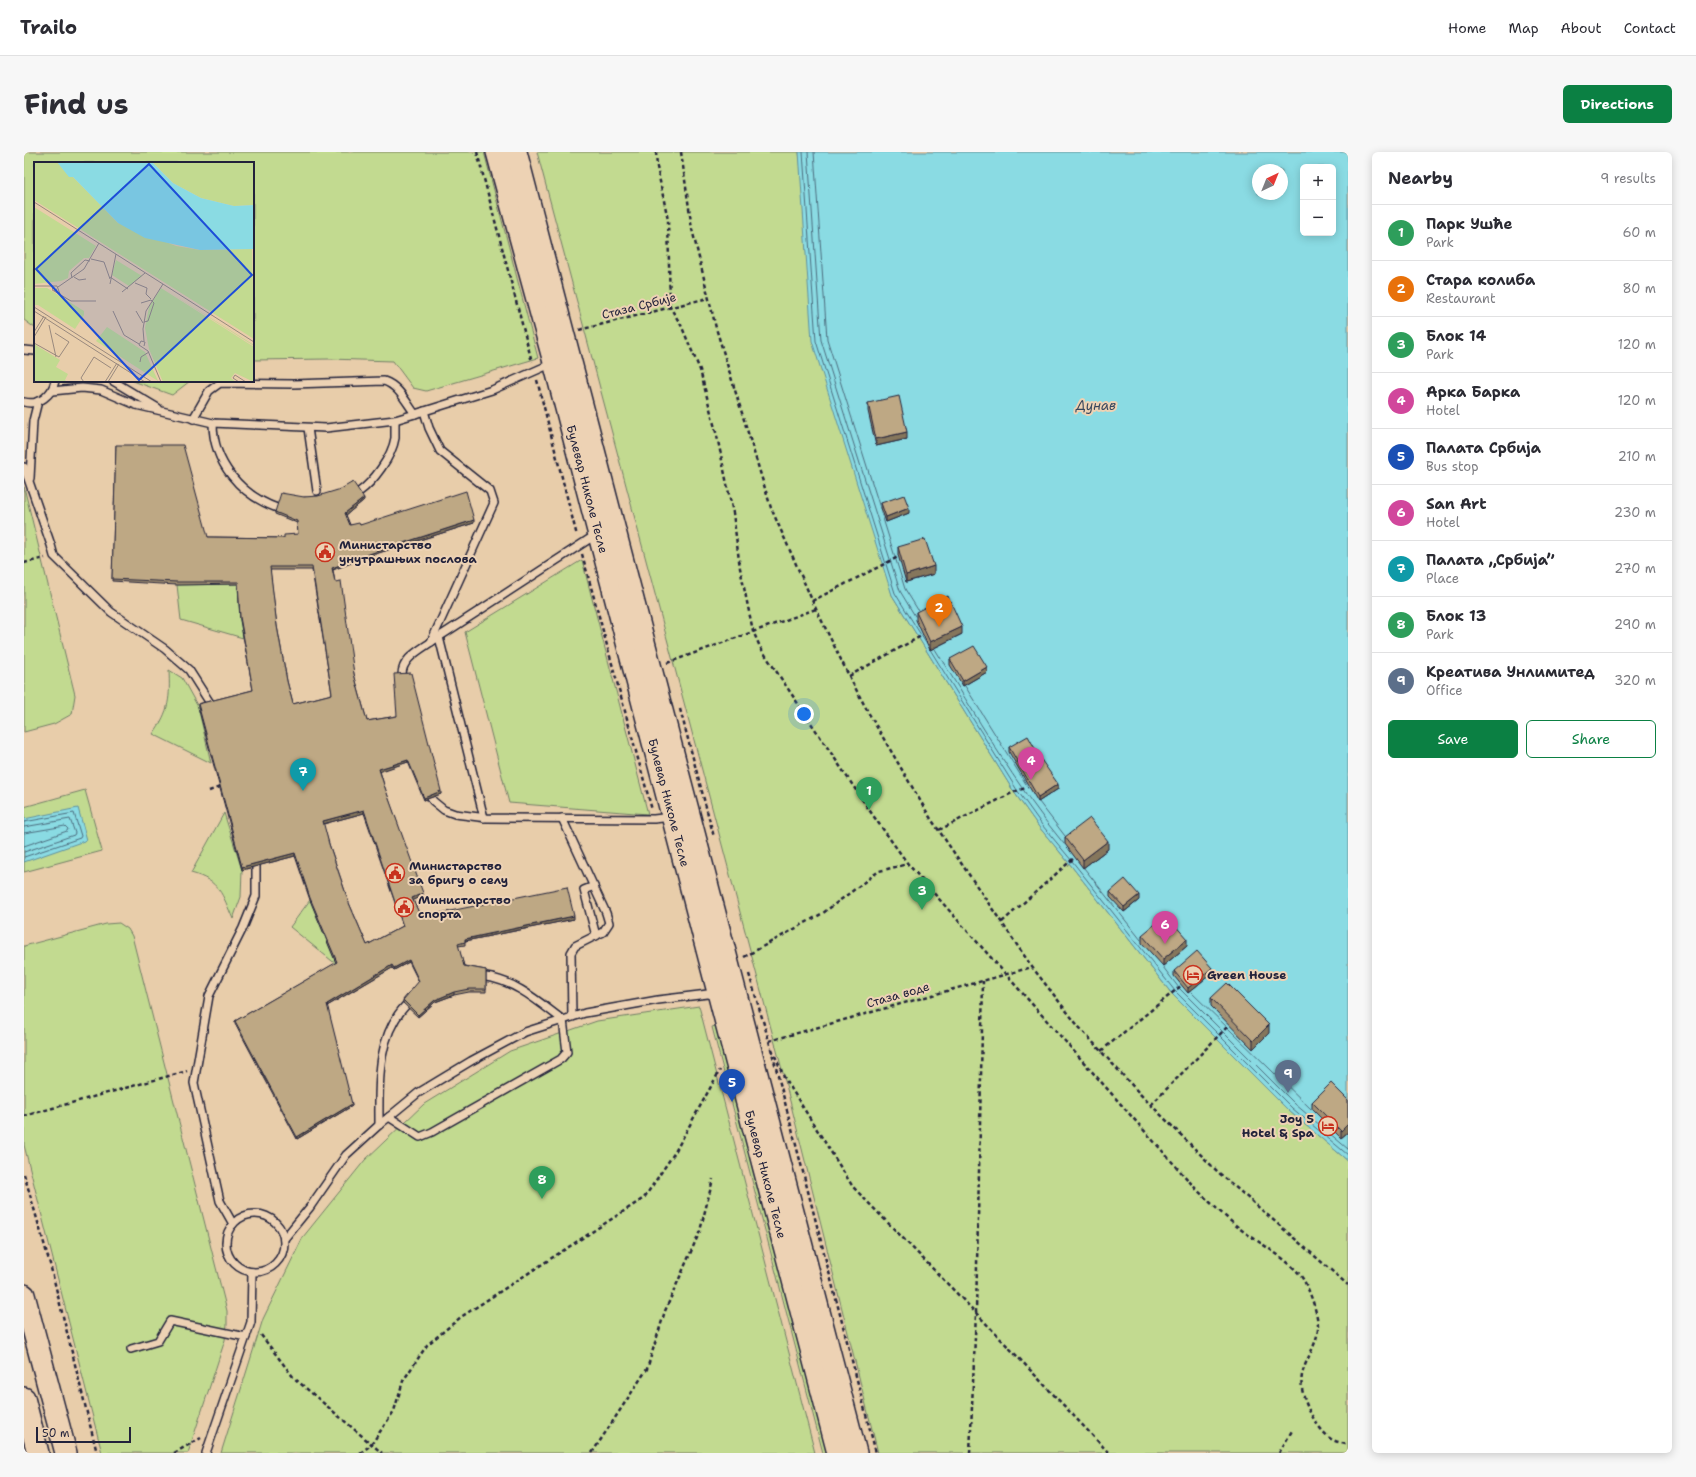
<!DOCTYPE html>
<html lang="en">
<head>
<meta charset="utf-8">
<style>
	body { margin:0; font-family:"Shantell Sans",sans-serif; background:#f7f7f7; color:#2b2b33 }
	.controls { position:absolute; right:12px; top:12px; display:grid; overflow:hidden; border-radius:6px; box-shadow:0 2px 10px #0003 }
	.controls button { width:36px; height:36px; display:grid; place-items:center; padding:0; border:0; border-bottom:1px solid #e1e1e2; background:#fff; color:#2b2b33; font:20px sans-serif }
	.compass { position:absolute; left:1228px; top:12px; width:36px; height:36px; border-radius:50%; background:#fff; box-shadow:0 2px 10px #0003; rotate:43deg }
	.scale { position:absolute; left:12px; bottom:10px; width:95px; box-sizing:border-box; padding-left:4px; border:2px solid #22223b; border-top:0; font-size:11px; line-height:14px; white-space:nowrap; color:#22223b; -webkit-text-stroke:3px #edd2b4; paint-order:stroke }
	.you { position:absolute; left:780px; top:562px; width:14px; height:14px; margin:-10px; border:3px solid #fff; border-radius:50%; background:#1a73e8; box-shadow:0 0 0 6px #1a73e833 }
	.badge { display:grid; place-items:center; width:26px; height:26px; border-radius:50%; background:#0b8043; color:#fff; font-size:13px; font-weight:700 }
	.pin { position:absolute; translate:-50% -33px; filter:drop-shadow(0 1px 2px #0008) }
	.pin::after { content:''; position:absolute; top:21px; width:14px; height:12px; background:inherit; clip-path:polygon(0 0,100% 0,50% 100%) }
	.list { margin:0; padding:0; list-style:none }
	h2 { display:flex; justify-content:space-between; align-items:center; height:52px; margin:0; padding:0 16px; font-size:17px }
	h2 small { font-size:13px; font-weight:400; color:#7c7c81 }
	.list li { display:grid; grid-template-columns:26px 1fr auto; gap:12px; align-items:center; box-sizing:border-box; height:56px; padding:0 16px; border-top:1px solid #e1e1e2 }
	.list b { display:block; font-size:15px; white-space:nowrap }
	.list p { margin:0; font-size:13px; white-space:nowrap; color:#7c7c81 }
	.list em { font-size:13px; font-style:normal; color:#7c7c81 }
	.actions { display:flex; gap:8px; padding:12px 16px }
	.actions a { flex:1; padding:9px 0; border:1px solid #0b8043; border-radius:6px; text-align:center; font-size:14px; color:#0b8043 }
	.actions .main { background:#0b8043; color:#fff }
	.map { position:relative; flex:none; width:1324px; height:1301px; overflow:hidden; border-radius:6px }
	header { display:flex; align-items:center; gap:24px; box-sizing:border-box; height:56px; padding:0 20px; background:#fff; border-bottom:1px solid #e1e1e2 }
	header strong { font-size:19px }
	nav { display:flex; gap:22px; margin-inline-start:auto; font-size:14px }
	.intro { display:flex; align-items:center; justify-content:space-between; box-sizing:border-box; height:96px; padding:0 24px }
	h1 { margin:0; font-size:28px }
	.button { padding:10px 18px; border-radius:6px; background:#0b8043; color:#fff; font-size:14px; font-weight:700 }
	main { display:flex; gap:24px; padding:0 24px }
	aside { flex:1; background:#fff; border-radius:6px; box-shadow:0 2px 10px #0003 }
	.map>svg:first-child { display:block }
	.green { fill:#c2da90; stroke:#727e66 }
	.water { fill:#8adbe3; stroke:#6091a0; fill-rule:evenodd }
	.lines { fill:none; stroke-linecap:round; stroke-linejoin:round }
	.shore { stroke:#4c6c7e; stroke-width:1 }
	.lane-casing { stroke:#22223b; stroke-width:10 }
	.secondary-casing { stroke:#22223b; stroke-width:24 }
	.path { stroke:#22223b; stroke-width:2.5; stroke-dasharray:4 3; stroke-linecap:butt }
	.lane { stroke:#edd2b4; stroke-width:7 }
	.secondary { stroke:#edd2b4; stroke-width:21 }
	.wall { fill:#a39072; stroke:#22223b; fill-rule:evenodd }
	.shaded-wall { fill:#85765c; stroke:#22223b }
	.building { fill:#bea884; stroke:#22223b; fill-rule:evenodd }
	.labels { text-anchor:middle; stroke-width:4; stroke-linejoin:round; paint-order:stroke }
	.street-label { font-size:12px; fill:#22223b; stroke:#edd2b4 }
	.poi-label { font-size:12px; font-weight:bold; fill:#22223b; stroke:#edd2b4; text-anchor:start }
	.water-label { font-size:13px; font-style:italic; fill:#37475d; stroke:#edd2b4 }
	.inset-road { fill:none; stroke:#99897e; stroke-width:1 }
	.view { fill:#1d4ed8; fill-opacity:0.15; stroke:#1d4ed8; stroke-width:2 }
	.inset-edge { fill:none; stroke:#22223b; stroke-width:2 }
</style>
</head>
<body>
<header>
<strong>Trailo</strong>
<nav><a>Home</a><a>Map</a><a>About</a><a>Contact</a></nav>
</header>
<div class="intro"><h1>Find us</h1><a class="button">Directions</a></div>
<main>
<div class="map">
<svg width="1324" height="1301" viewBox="0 0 1324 1301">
	<rect width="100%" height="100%" fill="#e8cdaa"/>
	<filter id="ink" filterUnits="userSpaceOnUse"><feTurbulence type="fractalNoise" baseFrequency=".025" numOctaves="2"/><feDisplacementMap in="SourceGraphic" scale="8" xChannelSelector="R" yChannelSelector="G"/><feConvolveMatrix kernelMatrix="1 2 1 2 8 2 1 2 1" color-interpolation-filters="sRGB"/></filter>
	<g filter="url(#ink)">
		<g class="green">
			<polygon points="0,0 460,0 514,206 402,239 389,236 369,209 305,207 229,208 229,11 11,11 11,176 0,168"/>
			<polygon points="513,0 775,0 778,27 868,443 990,640 1015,675 1045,711 1148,842 1265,959 1324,1009 1324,1301 854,1301 760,925"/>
			<polygon points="109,229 166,229 148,243"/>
			<polygon points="0,335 51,543 48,562 30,572 0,580"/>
			<polygon points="558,408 624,662 485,651 441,480"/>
			<polygon points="214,432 216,468 219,486 157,468 153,433"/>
			<path d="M145 518 158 526 174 555 187 611 129 582C146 558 146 546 145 518Z"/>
			<polygon points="61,638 78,699 0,720 0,655"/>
			<path d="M200 661 218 718 217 745 209 767C198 742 196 729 167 721Z"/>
			<polygon points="286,748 313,813 266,775"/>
			<polygon points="95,771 104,777 108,784 203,1159 203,1173 201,1188 164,1301 78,1301 0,993 0,794 82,772"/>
			<polygon points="675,854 791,1301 197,1301 239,1167 279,1085 341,1008 400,952 486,899 573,869"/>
			<polygon points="694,873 807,1301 799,1301 688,875"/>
		</g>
		<g class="water">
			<path d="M775 0H1324V1009L1265 959 1148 842 1045 711 1015 675 990 640 868 443 788 189ZM1279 15H1309V81H1279ZM1234 18H1258V42H1234Z"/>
			<polygon points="54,656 63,688 0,710 0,667"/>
		</g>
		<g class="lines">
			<g class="shore">
				<polyline points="779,0 792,189 871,441 902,491"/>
				<polyline points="784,0 797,188 876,439 891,464"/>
				<polyline points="790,0 803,187 856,356"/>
				<polyline points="857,360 881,437 894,458"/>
				<path d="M911 497C952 563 990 632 1040 692"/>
				<polyline points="907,499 993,638 1018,673 1048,709 1151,839 1268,956 1324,1003"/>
				<polyline points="941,534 1002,632"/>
				<polyline points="1015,650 1041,684"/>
				<polyline points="0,670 50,661 57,684 56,686 0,705"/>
				<polyline points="0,675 46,667 51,681 50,683 0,700"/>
				<polyline points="0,681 41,674 44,677 43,679 0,694"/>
				<polyline points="1060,716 1117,788"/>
				<polyline points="1139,815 1155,836 1271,952 1324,997"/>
				<polyline points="1167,840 1287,957"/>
			</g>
			<defs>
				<g id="lane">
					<polyline points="0,198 11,199"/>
					<polyline points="89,229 134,256"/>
					<polyline points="28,239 58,236 77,238 112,253 189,271 302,276 371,268 391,262 468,238 529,211"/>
					<path d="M0 250C15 254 28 243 31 229"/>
					<polyline points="400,259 405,276 416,299 466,339 470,351 407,490"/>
					<path d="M169 267 185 239 196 231 269 232 360 229C375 234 382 250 391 262"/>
					<path d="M189 271C189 311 217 343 253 356"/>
					<polyline points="284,276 293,339"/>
					<polyline points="0,315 27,393 30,404 87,460 141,497 165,518 186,551"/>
					<polyline points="6,326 9,269 14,249"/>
					<path d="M335 340C349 330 368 305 371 286 371 280 371 274 371 268"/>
					<polyline points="415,485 460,666"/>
					<path d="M378 524C377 507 396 498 407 490L573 382"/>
					<polyline points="407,646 409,649 420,658 431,662 463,666 630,667 647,665"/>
					<polyline points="538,666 582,761 585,771 579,780 551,794 547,801 548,865"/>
					<polyline points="570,734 560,738 572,784"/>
					<path d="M365 965 396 985 408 980 537 907 543 900 539 868C516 851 492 829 462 825"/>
					<path d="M355 973C355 932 352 885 382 853"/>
					<circle cx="231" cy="1091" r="29"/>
					<polyline points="209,1072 196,1049 170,931 185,844 219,776 232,744 232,714"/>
					<polyline points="260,1087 286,1055 322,1003 355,973 394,941 447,909 501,880 561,861 634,848 692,841"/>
					<polyline points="107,1197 134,1189 146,1169 222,1185"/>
					<polyline points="182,1301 227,1170 228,1120"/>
				</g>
				<g id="secondary">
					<path id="s1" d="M473 0 530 210 814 1301"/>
					<polyline points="492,0 832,1301"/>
					<polyline points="0,1143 42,1301"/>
					<polyline points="0,1246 14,1301"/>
				</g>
			</defs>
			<use href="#lane" class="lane-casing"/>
			<use href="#secondary" class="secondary-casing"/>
			<g class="path">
				<polyline points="453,0 508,210"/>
				<path d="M632 0 633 15 644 68 646 155 657 173 676 218 693 284 709 361 716 416 729 479 736 495 848 662 884 712 1172 1037C1186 1050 1200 1064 1215 1076 1233 1090 1267 1108 1279 1127 1286 1139 1293 1159 1294 1173 1295 1189 1283 1205 1279 1219 1272 1240 1290 1274 1307 1287 1312 1290 1319 1291 1324 1293"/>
				<polyline points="657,0 668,77 692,176 747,356 792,457 825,524 844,560 907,667 1008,815 1055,875 1116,942 1194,1020 1324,1133"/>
				<polyline points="555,178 684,146"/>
				<polyline points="513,228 553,384"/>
				<polyline points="558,402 628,658"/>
				<polyline points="0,411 21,406"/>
				<polyline points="788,449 874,405"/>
				<polyline points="643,511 792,457"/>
				<polyline points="825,524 899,483"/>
				<polyline points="656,557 690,685"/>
				<polyline points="185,639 196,635"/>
				<polyline points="915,678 990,640 1004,635"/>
				<polyline points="978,770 1051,705"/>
				<polyline points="720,805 799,761 855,719 884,712"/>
				<polyline points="725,822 745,889 852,1301"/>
				<polyline points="745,889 1008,815"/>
				<polyline points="748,897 760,925 829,1035 952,1161 1085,1301"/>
				<polyline points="1077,899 1158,833"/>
				<polyline points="1127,953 1205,873"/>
				<polyline points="0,964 163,919"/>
				<polyline points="0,1022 26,1112 73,1301"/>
				<polyline points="237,1183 270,1226 358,1301"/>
				<polyline points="150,1301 177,1286"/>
				<polyline points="336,1301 347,1293 370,1259 379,1229 403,1193 437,1165 620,1046 651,1000 696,918"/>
				<polyline points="568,1301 623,1217 641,1159 676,1079 689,1027"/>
				<polyline points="946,1301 952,1161 959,829"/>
				<polyline points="1255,1301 1269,1277"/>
			</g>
			<use href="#lane" class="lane"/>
			<use href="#secondary" class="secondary"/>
		</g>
		<g class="wall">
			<polygon points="844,251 883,287 852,294 844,259"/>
			<path d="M92 293 184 385 260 386 274 382 273 371 251 362V360L280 345 340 348 322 363 326 373 450 371 348 403 309 418 311 430 330 522 343 569 373 564 417 642 400 648 384 610 356 619 360 633 399 744 389 748 397 765 550 767 441 789V793L434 794 440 814 462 818V840H445L430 843 411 850 394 865 379 851V848L395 830 385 810 370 818 368 816 303 854 328 954 273 987 211 871V869L312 811 286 748 271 704 218 718 174 555V552L229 538 216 468 214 432 153 433 88 429ZM246 418H288L308 542 269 552 263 529 253 474ZM340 661 379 774 343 793 325 751 305 692 299 672Z"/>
			<polygon points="857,351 885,361 862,370 857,356"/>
			<polygon points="874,395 910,422 882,430 874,403"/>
			<polygon points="892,460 938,482 906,498 892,468"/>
			<polygon points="926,507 963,520 939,534 926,513"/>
			<polygon points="985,595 1034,637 1014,650 985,600"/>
			<polygon points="1041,685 1084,697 1059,716 1041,692"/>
			<polygon points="1086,740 1115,748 1100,760 1086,745"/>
			<polygon points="1118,783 1163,794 1139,814 1118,791"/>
			<polygon points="1150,819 1188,821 1164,841 1150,824"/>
			<polygon points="1187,846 1245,881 1229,897 1187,854"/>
			<polygon points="1324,948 1324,980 1317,986 1288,957 1288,950"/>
		</g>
		<g class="shaded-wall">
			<polygon points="883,280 883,287 852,294 852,287"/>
			<polygon points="340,346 340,348 321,364 321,361"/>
			<polygon points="885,356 885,361 862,370 862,365"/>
			<polygon points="450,368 450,371 348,403 308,418 308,416 348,401"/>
			<polygon points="910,414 910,422 882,430 882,423"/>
			<polygon points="938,475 938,482 906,498 906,490"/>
			<polygon points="963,515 963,520 939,534 939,529"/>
			<polygon points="384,608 384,610 355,620 355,617"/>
			<polygon points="1034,632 1034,637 1014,650 1014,645"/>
			<polygon points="417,639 417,642 400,648 400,646"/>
			<polygon points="340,658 340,661 299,672 299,669"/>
			<polygon points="1084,689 1084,697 1059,716 1059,708"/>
			<polygon points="271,701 271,704 218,718 218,715"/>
			<polygon points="399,741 399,744 388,749 388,746"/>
			<polygon points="1115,743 1115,748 1100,760 1100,755"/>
			<polygon points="550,764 550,767 441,789 441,787"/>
			<polygon points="1163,787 1163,794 1139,814 1139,807"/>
			<polygon points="385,808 385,810 370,818 370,816"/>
			<polygon points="368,813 368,816 303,854 303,852"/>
			<polygon points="1188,816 1188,821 1164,841 1164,836"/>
			<polygon points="430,840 430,843 411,850 394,865 394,863 411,848"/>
			<polygon points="1245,873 1245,881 1229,897 1229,889"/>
			<polygon points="328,952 328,954 273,987 273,985"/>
			<polygon points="1324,972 1324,980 1317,986 1317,979"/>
		</g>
		<g class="building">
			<polygon points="875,244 883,280 852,287 844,251"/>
			<path d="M92 293H159L184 385 260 386V383L274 382 273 369 251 360 257 341 280 345 294 344 317 337 329 330 340 346 321 361 326 373 335 371 336 373 442 339 450 368 348 401 308 416 311 430 317 429 330 522 343 569 373 564 370 522 387 521 417 639 400 646 384 608 355 617 360 633 399 741 388 746 397 765 543 735 550 764 441 787V790L434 792 440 814 462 818V837H445L430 840 411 848 394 863 379 848 395 829 385 808 370 816 368 813 303 852 328 952 273 985 211 869 313 810 286 746 271 701 218 715 174 552 229 538 216 465 214 430H153L88 427ZM246 415H288L308 542 269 552 263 529 253 474ZM340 658 379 774 343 793 325 751 305 692 299 669Z"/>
			<polygon points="880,343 885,356 862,365 857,351"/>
			<polygon points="901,387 910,414 882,423 874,395"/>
			<polygon points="924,444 938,475 906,490 892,460"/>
			<polygon points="950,494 963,515 939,529 926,507"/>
			<polygon points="1004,584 1018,609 1034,632 1014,645 985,595"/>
			<polygon points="1066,666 1084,689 1059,708 1041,685"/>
			<polygon points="1101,727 1115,743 1100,755 1086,740"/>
			<polygon points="1142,763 1163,787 1139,807 1118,783"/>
			<polygon points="1173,799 1188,816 1164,836 1150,819"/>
			<polygon points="1203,831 1245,873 1229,889 1187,846"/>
			<polygon points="1307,931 1324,948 1324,972 1317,979 1288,950"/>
		</g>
	</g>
	<defs>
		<symbol id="civic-ring" viewBox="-11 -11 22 22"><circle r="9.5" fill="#edd2b4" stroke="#c8321e" stroke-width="1.5"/><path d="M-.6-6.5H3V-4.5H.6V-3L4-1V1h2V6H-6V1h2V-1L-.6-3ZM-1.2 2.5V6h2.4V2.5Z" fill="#c8321e"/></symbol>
		<symbol id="hotel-ring" viewBox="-11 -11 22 22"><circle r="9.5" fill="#edd2b4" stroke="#c8321e" stroke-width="1.5"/><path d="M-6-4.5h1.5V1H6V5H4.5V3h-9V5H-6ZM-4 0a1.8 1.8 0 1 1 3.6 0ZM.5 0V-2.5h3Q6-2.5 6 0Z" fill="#c8321e"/></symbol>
	</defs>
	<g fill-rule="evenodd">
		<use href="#civic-ring" x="290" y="389" width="22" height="22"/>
		<use href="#civic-ring" x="360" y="710" width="22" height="22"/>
		<use href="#civic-ring" x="369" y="744" width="22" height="22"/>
		<use href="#hotel-ring" x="1158" y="812" width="22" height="22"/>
		<use href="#hotel-ring" x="1293" y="963" width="22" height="22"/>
	</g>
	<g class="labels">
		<g class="street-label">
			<text transform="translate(615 154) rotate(-14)" y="4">Стаза Србије</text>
			<text dy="4" stroke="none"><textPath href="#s1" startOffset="349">Булевар Николе Тесле</textPath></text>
			<text dy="4" stroke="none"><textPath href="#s1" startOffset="673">Булевар Николе Тесле</textPath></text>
			<text transform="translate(874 843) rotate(-16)" y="4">Стаза воде</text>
			<text dy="4" stroke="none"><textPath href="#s1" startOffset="1057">Булевар Николе Тесле</textPath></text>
		</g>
		<g class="poi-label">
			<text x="315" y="397">Министарство<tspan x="315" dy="14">унутрашњих послова</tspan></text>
			<text x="385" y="718">Министарство<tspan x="385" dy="14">за бригу о селу</tspan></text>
			<text x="394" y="752">Министарство<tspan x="394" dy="14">спорта</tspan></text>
			<text x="1183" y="827">Green House</text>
			<text x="1290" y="971" text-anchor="end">Joy 5<tspan x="1290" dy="14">Hotel &amp; Spa</tspan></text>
		</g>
		<g class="water-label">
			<text x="1072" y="258">Дунав</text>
		</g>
	</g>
	<g transform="translate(10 10)">
		<rect width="220" height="220" fill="#e8cdaa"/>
		<path d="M0 0H23L35 14 39 15 84 61 142 84 166 88 218 87 220 177 0 38ZM118 0H220V43L200 44 167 36 139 21ZM0 45 62 84 55 96H50L35 109 34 116 27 119 0 122ZM82 98 108 114 95 124 78 113ZM0 126H13L50 149V153L41 167 4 143H0ZM127 126 220 185V220L201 211 197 216 202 220H129L115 187 111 166 115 145ZM130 127 220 183V184ZM73 165 111 190 124 219 62 179ZM0 182 26 198 22 205 34 212 31 218 33 220H0Z" fill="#c2da90"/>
		<path d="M23 0H118L139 21 167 36 200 44 220 43V87L166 88 111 76 84 61 39 15H35Z" fill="#8adbe3"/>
		<path class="inset-road" d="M0 40 220 180M57 97 70 100 76 117M40 115 45 118 52 117M76 115 94 127M38 116 37 111 51 98 56 99M101 121 113 126 112 132 117 137M76 122 82 92M0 124H18M24 125 50 107 65 81M23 127 19 129 18 124H23L26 132M20 129 37 139H62M88 130 111 111M107 141 117 138 120 141 114 159 110 160M0 145 118 220M0 149 111 220M79 149 90 173 105 182M102 149 109 161M15 163 22 195M0 170 10 154M0 175 12 155M110 179 109 167 112 149 129 122M0 181 25 195 35 180 21 171M110 184 111 180 107 179 105 183 114 189 127 220M106 200 107 195 115 190M50 220 47 216 60 195 77 206M71 220 83 201M74 220 85 202M205 220 199 216 201 213 212 220"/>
		<path class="view" d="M115 2 218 113 105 218 2 107Z"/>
		<rect width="220" height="220" class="inset-edge"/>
	</g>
</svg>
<div class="controls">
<button>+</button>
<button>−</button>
</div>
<svg class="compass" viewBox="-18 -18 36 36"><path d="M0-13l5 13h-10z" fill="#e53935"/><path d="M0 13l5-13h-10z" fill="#7c7c81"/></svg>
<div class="scale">50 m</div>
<div class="you"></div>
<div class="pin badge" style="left:845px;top:658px;background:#2e9e5b">1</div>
<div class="pin badge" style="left:915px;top:475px;background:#e8710a">2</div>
<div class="pin badge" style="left:898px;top:758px;background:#2e9e5b">3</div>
<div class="pin badge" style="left:1007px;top:628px;background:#d1479c">4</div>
<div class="pin badge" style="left:708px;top:950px;background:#1a4fb4">5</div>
<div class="pin badge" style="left:1141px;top:792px;background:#d1479c">6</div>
<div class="pin badge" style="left:279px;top:639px;background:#0f9aa8">7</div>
<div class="pin badge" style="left:518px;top:1047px;background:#2e9e5b">8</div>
<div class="pin badge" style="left:1264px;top:941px;background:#5c6f8a">9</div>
</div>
<aside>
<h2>Nearby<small>9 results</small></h2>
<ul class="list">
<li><span class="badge" style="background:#2e9e5b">1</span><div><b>Парк Ушће</b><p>Park</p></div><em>60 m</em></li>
<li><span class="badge" style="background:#e8710a">2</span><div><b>Стара колиба</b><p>Restaurant</p></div><em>80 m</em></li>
<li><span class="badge" style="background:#2e9e5b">3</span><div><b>Блок 14</b><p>Park</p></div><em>120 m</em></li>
<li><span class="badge" style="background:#d1479c">4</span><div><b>Арка Барка</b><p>Hotel</p></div><em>120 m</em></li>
<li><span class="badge" style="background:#1a4fb4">5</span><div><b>Палата Србија</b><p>Bus stop</p></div><em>210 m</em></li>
<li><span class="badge" style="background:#d1479c">6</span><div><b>San Art</b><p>Hotel</p></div><em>230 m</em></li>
<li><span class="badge" style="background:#0f9aa8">7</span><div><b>Палата „Србија”</b><p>Place</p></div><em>270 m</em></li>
<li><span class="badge" style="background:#2e9e5b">8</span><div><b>Блок 13</b><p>Park</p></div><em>290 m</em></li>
<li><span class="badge" style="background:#5c6f8a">9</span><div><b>Креатива Унлимитед</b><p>Office</p></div><em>320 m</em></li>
</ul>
<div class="actions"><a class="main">Save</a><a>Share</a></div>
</aside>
</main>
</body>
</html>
